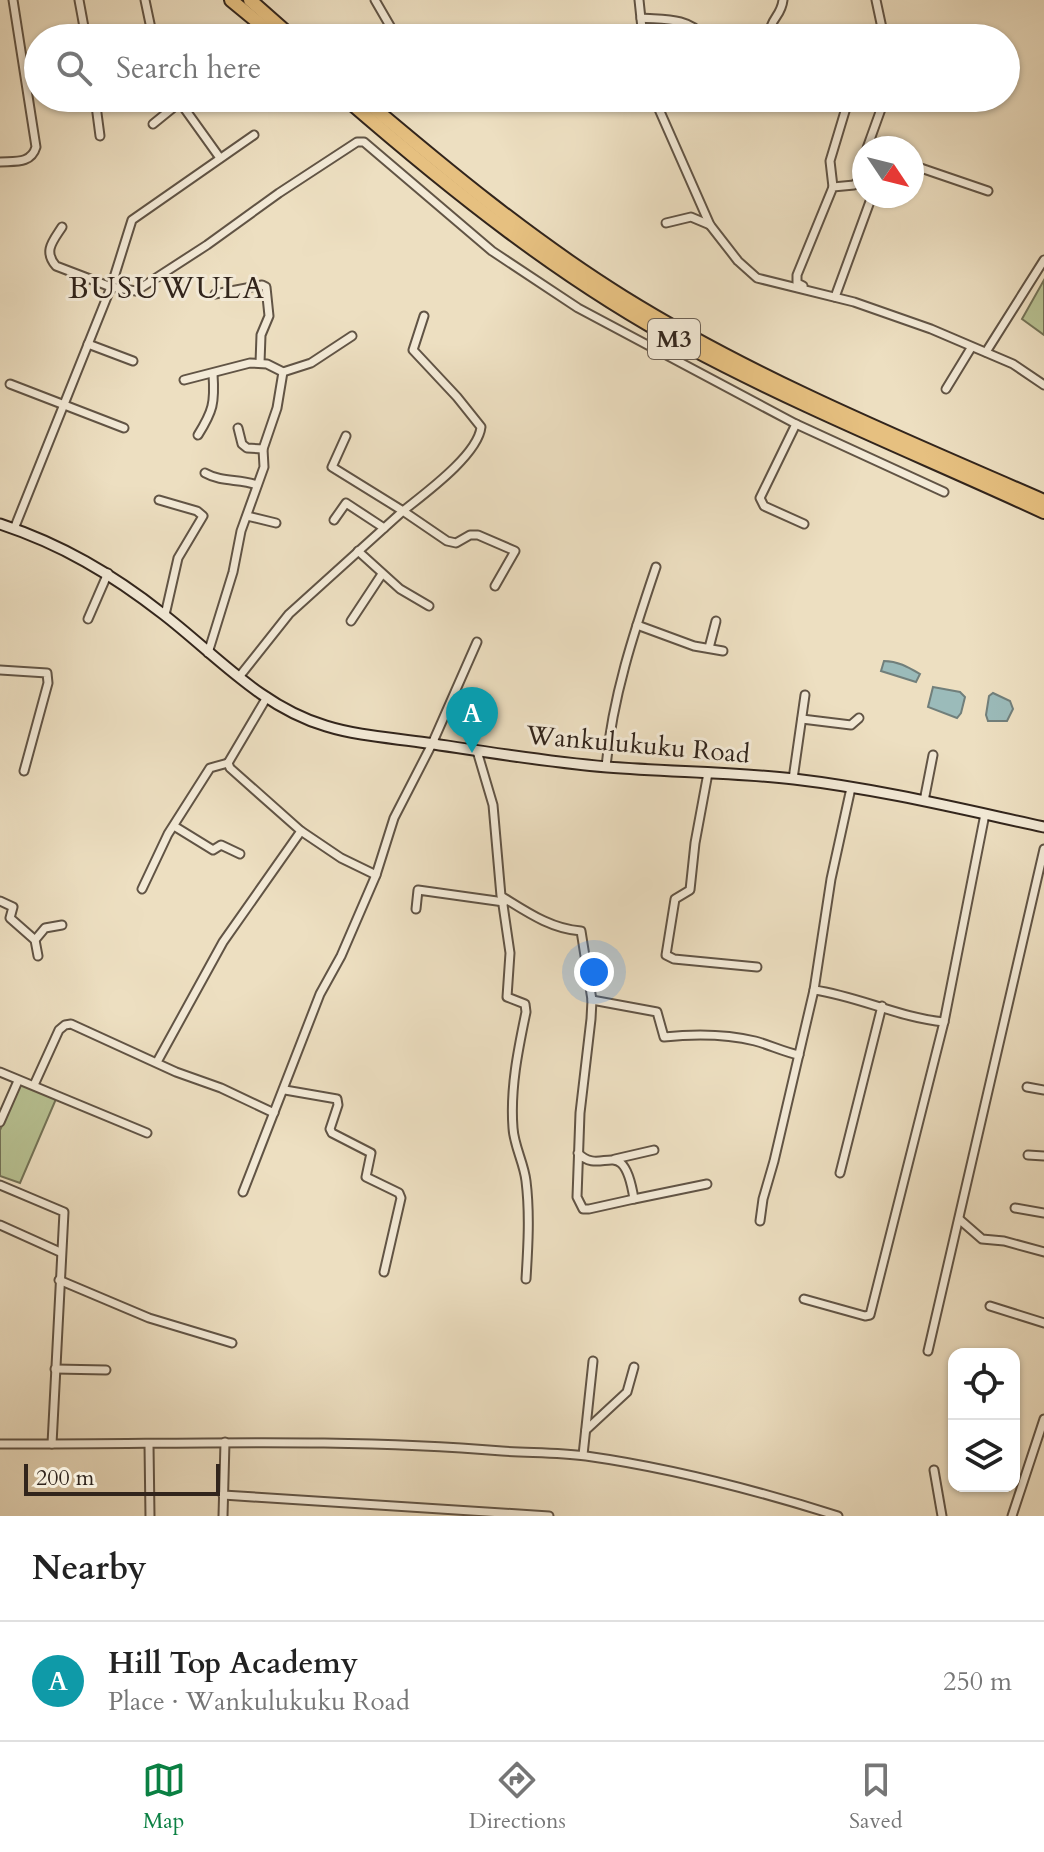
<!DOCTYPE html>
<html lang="en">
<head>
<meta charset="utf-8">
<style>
	body { margin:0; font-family:Cardo,serif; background:#f2f2f2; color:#222 }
	.controls { position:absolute; right:24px; bottom:24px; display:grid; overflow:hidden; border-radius:16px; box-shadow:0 2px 6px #0004 }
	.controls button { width:72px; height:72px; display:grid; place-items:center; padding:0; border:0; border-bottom:2px solid #e0e0e0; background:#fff; color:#222; font:40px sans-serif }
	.compass { position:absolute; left:852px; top:136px; width:72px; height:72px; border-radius:50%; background:#fff; box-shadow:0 2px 6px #0004; rotate:125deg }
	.scale { position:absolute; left:24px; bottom:20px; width:196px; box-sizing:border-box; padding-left:8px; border:4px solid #32251c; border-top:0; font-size:22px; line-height:28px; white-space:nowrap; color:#32251c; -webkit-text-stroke:6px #f3ead7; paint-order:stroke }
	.you { position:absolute; left:594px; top:972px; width:28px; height:28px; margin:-20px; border:6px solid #fff; border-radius:50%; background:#1a73e8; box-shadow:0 0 0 12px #1a73e833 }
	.badge { display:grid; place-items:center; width:52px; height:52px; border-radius:50%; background:#0b8043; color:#fff; font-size:26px; font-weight:700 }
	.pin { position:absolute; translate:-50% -66px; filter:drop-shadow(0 2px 4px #0008) }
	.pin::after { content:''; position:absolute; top:42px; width:28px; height:24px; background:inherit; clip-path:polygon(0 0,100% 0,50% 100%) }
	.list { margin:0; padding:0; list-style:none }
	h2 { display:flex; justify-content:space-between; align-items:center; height:104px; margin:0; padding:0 32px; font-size:34px }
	h2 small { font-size:26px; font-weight:400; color:#767676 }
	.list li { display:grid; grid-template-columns:52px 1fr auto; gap:24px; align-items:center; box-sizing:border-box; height:120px; padding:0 32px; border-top:2px solid #e0e0e0 }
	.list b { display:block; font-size:30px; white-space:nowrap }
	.list p { margin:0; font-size:26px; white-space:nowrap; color:#767676 }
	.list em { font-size:26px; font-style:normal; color:#767676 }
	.icon { flex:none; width:44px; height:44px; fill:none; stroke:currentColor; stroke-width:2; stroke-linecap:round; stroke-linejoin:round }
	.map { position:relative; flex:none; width:1044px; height:1516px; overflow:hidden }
	.search { position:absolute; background:#fff; box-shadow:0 2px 6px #0004; left:24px; right:24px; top:24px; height:88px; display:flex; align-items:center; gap:20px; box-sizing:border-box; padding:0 28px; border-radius:44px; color:#767676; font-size:30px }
	.sheet { height:224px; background:#fff }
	nav { display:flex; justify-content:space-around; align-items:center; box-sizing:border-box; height:112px; border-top:2px solid #e0e0e0; background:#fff; font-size:22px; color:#767676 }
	nav a { display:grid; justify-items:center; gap:4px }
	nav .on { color:#0b8043 }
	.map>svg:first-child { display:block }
	.green { fill:#b8c293; stroke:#757458; stroke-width:2 }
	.water { fill:#9bbbba; stroke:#717f7b; stroke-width:2 }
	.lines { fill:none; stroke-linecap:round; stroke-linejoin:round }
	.minor-casing { stroke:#615445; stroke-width:11 }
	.secondary-casing { stroke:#32251c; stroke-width:13 }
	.motorway-casing { stroke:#32251c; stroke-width:16 }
	.minor { stroke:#f3ead7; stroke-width:7 }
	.secondary { stroke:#f3ead7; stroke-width:9 }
	.motorway { stroke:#e6c080; stroke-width:12 }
	.labels { text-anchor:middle; stroke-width:6; stroke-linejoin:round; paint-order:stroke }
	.shield { fill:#f3ead7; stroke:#6c6054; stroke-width:2 }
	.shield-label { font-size:24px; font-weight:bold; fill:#32251c }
	.street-label { font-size:26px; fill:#32251c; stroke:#f3ead7 }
	.quarter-label { font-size:30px; letter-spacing:2px; fill:#32251c; stroke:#f3ead7 }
</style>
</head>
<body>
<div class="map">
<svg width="1044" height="1516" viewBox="0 0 1044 1516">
	<rect width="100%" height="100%" fill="#eddfc1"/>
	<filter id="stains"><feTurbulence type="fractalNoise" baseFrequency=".0025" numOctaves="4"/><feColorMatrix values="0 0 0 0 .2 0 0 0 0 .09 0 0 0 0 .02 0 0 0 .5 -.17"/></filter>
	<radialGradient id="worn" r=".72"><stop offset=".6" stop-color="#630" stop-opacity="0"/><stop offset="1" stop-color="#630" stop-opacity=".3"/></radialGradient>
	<g class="green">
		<polygon points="1044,280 1044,335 1022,319"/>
		<polygon points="21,1084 56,1099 20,1183 0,1176 0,1130"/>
	</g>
	<g class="water">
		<path d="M884 661C898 661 908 667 920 674L916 682 881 671Z"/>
		<polygon points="933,687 960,692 965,697 961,713 957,718 928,707"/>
		<polygon points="993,693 1010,701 1013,709 1007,721 988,721 986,715 989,696"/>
	</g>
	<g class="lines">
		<defs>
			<g id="minor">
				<polyline points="79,0 86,38"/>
				<polyline points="145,0 153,38"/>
				<polyline points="375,0 397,38"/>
				<polyline points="639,0 643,38"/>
				<polyline points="876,0 882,28"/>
				<path d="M641 18C664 20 687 17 703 36"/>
				<path d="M768 38C771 16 781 17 783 0"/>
				<polyline points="95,98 100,136"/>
				<polyline points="177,98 220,158"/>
				<polyline points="654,98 710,225 738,261 757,278 854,302 931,329 1013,364 1044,385"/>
				<polyline points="153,124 185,98"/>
				<polyline points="867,148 885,98"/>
				<path d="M0 162C15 161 31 164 36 147L13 0"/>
				<polyline points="912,165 988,191"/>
				<polyline points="833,187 830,161 849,98"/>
				<polyline points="666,223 691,217 710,225"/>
				<path d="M62 227C53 241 43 251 56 266L111 287 136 291 207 245 279 193 357 142H364L492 251 578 308 796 424 944 492"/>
				<polyline points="803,286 797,283 797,275 833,187 854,185 858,181 864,159"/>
				<polyline points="215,294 262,285 266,287 269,316 261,335 260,363"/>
				<polyline points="835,297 872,196"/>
				<polyline points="88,344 133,361"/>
				<polyline points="986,352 1044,260"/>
				<polyline points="184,380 250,363 267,364 283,372"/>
				<polyline points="10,384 124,428"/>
				<polyline points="946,389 971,348"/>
				<polyline points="796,424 760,498 764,506 804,524"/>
				<polyline points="238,428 242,444 247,448 263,449"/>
				<path d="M198 435C213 411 215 403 213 374"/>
				<path d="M346 436 332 467 403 511C424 494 478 455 481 427L457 397 413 350 424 316"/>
				<path d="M205 473C223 483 239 478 257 485"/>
				<polyline points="159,500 197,511 203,516 178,558 165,615"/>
				<polyline points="247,516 276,523"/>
				<polyline points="334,520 346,503 384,528"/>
				<polyline points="14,529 111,287 132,220 254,135"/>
				<polyline points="358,551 400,589 429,606"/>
				<polyline points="88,619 108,573"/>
				<polyline points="351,621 382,574"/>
				<polyline points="637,625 694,646 723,651"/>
				<polyline points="709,648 716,621"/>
				<polyline points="208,653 233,572 241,531 264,467 263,449 277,408 283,372 311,363 352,336"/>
				<polyline points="0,670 47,673 48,683 24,771"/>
				<polyline points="239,677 289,614 403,511 447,541 456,543 470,535 478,535 515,551 495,586"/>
				<polyline points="802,719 851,725 859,718"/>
				<path d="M477 751 493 805 501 896C527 912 551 929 581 931L592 1000 591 1019 580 1113 577 1197 583 1209H589L634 1199C623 1131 602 1178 578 1153"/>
				<polyline points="228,763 267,697"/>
				<path d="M606 767C612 698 634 632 656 567"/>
				<polyline points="708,773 695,843 690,890 675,899 666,955 674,959 757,967"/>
				<polyline points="793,779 805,695"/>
				<polyline points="924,801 933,755"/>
				<polyline points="174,826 213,850 221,845 240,854"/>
				<polyline points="301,831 341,858 376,875"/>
				<polyline points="142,889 168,834 210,768 228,763"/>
				<path d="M502 898 510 953 507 997 525 1004 526 1012C518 1050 510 1089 513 1128 514 1146 524 1163 526 1181 530 1213 528 1247 526 1279"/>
				<polyline points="0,901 13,907 10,918 35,940 38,956"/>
				<polyline points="416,909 418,890 504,902"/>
				<polyline points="35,940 45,928 62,925"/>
				<polyline points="814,990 831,879 851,788"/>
				<path d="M592 1000 657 1012 664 1037C694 1034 726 1034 755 1041 770 1045 784 1052 799 1055"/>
				<polyline points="157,1062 223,942 301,831 230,768 228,763"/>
				<polyline points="0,1072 147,1133"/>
				<polyline points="34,1085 59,1030 65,1025 71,1024 176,1072 221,1088 274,1113"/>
				<polyline points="1027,1087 1044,1090"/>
				<polyline points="285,1090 337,1099 338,1105 330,1129 332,1133 371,1153 366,1177 399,1193 401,1198 384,1272"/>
				<polyline points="0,1122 18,1081"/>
				<polyline points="1028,1155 1044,1156"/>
				<polyline points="615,1159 654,1150"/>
				<polyline points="840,1173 882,1006"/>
				<polyline points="0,1185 64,1212 52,1444"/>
				<polyline points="243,1192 320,994 341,956 376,875 394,818 432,744 477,642"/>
				<polyline points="634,1199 707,1184"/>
				<polyline points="1015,1208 1044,1213"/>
				<polyline points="959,1219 982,1239 1004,1241 1044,1252"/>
				<path d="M760 1221 763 1199 774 1161 814 990C858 996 900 1018 944 1022"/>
				<polyline points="0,1225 60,1252"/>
				<polyline points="59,1280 149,1318 232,1343"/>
				<polyline points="804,1299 865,1316 870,1315 944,1022 985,814"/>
				<polyline points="990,1306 1044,1323"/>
				<polyline points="928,1351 1044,849"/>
				<polyline points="55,1369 106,1370"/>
				<polyline points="586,1430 627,1392 634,1367"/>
				<path d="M0 1444C167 1445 335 1437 502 1451 529 1453 558 1452 586 1456 671 1468 756 1490 838 1516"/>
				<polyline points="149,1445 150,1516"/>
				<polyline points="583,1455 593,1361"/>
				<polyline points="934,1470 942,1516"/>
				<polyline points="223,1495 549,1516"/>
				<polyline points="223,1516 225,1442"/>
				<polyline points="1012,1516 1044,1419"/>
			</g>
			<path id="secondary" d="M0 524C61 544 112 574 163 614 215 654 261 707 326 726 358 736 394 738 427 743 487 752 547 762 607 767 670 772 732 772 794 779 879 789 961 809 1044 827"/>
			<g id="motorway">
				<polyline points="231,0 277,38"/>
				<polyline points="250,0 293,38"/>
				<path d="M345 98C451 190 563 280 687 346 803 408 925 457 1044 512"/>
				<path d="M362 98C446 169 530 239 623 297 755 379 902 439 1044 501"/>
			</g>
		</defs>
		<use href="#minor" class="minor-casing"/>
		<use href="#secondary" class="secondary-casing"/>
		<use href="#motorway" class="motorway-casing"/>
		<use href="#minor" class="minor"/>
		<use href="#secondary" class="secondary"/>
		<use href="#motorway" class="motorway"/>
	</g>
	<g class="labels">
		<rect class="shield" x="648" y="319" width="52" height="40" rx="6"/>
		<g class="shield-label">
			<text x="674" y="347">M3</text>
		</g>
		<g class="street-label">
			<text transform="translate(638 744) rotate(5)" y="9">Wankulukuku Road</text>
		</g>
		<g class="quarter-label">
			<text x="167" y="298">BUSUWULA</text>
		</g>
	</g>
	<rect width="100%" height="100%" filter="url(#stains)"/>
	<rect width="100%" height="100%" fill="url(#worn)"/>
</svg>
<div class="controls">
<button><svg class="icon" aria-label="locate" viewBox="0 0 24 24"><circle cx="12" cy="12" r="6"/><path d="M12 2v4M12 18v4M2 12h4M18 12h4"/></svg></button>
<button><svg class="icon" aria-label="layers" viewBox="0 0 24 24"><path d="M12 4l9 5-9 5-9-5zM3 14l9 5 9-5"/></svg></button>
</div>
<svg class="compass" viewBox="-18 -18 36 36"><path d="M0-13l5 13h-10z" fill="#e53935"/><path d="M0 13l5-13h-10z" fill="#767676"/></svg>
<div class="scale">200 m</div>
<div class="you"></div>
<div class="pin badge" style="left:472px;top:753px;background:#0f9aa8">A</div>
<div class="search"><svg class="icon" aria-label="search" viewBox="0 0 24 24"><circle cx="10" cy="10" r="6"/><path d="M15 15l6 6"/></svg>Search here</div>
</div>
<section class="sheet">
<h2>Nearby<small></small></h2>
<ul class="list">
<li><span class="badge" style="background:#0f9aa8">A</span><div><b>Hill Top Academy</b><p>Place · Wankulukuku Road</p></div><em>250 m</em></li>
</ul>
</section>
<nav>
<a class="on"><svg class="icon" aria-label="map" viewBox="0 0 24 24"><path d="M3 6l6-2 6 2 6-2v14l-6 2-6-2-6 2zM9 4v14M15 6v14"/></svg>Map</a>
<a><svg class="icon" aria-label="directions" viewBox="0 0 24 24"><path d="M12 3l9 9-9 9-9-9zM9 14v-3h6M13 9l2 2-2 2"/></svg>Directions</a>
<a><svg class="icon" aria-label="saved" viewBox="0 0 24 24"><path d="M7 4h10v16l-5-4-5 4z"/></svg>Saved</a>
</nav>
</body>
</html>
